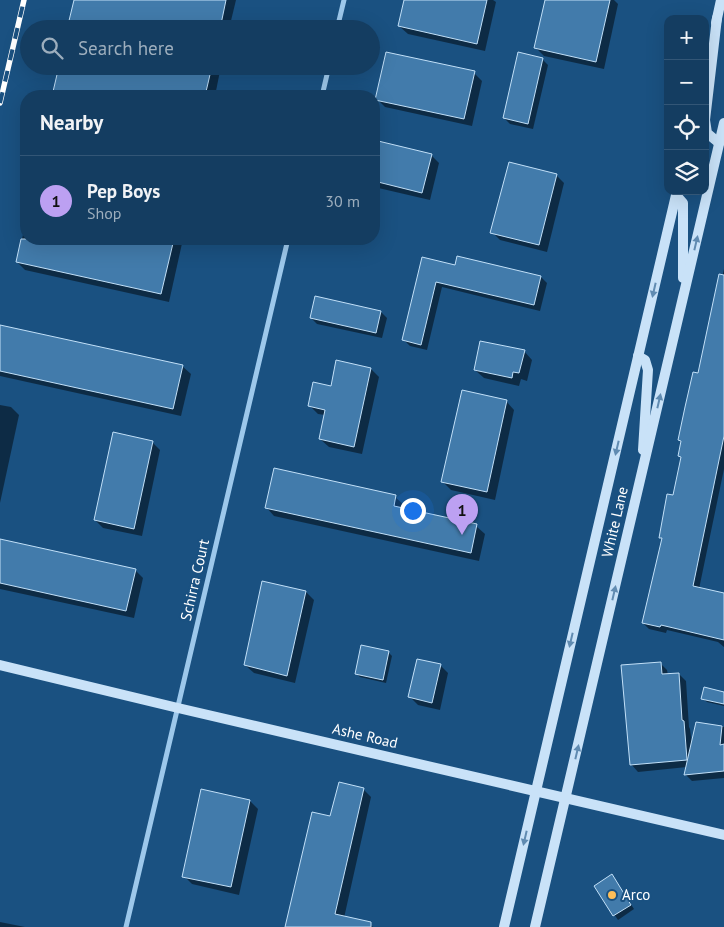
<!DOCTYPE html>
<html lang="en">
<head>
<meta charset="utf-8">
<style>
	body { margin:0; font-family:"PT Sans",sans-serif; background:#21486a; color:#f1f3f6 }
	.controls { position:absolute; right:15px; top:15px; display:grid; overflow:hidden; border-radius:10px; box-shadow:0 5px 20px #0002 }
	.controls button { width:45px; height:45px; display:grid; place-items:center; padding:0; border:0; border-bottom:1px solid #335676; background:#143d61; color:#f1f3f6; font:25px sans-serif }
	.you { position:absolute; left:412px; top:510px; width:18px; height:18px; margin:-12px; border:4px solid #fff; border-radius:50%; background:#1a73e8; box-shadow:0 0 0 8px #1a73e833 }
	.badge { display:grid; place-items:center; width:32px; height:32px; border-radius:50%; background:#bca0f2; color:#111; font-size:16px; font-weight:700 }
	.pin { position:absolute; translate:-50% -41px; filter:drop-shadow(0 1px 2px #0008) }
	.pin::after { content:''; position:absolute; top:26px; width:18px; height:15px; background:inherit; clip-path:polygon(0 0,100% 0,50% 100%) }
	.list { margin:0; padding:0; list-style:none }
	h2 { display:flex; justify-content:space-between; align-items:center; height:65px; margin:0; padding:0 20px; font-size:21px }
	h2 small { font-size:16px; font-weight:400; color:#9daebd }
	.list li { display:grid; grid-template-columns:32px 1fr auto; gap:15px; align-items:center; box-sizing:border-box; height:90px; padding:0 20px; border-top:1px solid #335676 }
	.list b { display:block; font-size:19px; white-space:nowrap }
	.list p { margin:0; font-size:16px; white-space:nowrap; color:#9daebd }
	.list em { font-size:16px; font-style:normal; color:#9daebd }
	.icon { flex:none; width:28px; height:28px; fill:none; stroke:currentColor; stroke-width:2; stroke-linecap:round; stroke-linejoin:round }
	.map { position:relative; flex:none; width:724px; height:927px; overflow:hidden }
	.search { position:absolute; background:#143d61; box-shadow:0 5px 20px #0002; left:20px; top:20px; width:360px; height:55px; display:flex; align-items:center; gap:12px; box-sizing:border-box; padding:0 18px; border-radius:28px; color:#9daebd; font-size:19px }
	.panel { position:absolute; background:#143d61; box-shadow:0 5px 20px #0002; left:20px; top:90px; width:360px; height:155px; border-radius:20px }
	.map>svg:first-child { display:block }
	.shadow { fill:#0007 }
	.building { fill:#427bab; stroke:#c2e0f8 }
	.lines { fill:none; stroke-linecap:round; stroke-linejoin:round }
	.street { stroke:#9dc8eb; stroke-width:5 }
	.secondary { stroke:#c9e2f8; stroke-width:10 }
	.rail-casing { stroke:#fff; stroke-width:5.5 }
	.rail { stroke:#1a5181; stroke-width:4; stroke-dasharray:11; stroke-linecap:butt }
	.oneway { fill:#608bb1 }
	.poi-dot { fill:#fdbe59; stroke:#1a5181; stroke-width:2 }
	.labels { text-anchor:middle; stroke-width:4; stroke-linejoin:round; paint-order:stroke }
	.street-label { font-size:15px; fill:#fff; stroke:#1a5181 }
	.poi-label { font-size:15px; fill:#fff; stroke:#1a5181; text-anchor:start }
</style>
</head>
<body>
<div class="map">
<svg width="724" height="927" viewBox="0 0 724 927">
	<rect width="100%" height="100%" fill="#1a5181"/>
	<g class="shadow">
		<polygon points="75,0 236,0 229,29 69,29"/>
		<polygon points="405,0 493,0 496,2 485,51 408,34 399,26"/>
		<polygon points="546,0 614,0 618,4 604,69 544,56 536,48"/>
		<polygon points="542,59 548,65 533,129 510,124 504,118"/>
		<polygon points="60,66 221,66 215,96 54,96"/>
		<polygon points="474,73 482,81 472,126 385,107 377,99"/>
		<polygon points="374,141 431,155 439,163 430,200 374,187"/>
		<polygon points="556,175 564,183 547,252 500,240 492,232"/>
		<polygon points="26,221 26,239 183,239 169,302 25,270 17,262"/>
		<polygon points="423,258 456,266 541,277 547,283 540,311 442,287 427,350 410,346 404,340"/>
		<polygon points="724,269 724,469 699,589 724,594 724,647 718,642 667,630 666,633 649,629 643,623 663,539 660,537 674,497 682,458 679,456 682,443 679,440 699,375"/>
		<polygon points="381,312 387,318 382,338 317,324 311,318"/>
		<polygon points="0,326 182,366 191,374 181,416 0,376"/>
		<polygon points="524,351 532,360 527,381 521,379 519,386 484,378 475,370"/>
		<polygon points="371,369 379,377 362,454 329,447 320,439 325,415 318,414 309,405 332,387"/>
		<polygon points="506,401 514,410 495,500 451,490 443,482"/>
		<polygon points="0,405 11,407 19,415 0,503"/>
		<polygon points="152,442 160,450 142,536 103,528 95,520"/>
		<polygon points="395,497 404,505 403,509 476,526 485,534 479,561 274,516 266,507"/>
		<polygon points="0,540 135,570 143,578 134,618 0,589"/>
		<polygon points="263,583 306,592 314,600 295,683 254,673 245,665"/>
		<polygon points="388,652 392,656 386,683 360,677 356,673"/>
		<polygon points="660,663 667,670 668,675 679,674 686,681 689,727 690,729 692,744 697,724 724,727 724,778 692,781 685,774 687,767 638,772 631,764"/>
		<polygon points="440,665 448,673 440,710 418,705 410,697"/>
		<polygon points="724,693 724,706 707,702 703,699"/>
		<polygon points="363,789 371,797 344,918 368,922 373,927 286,927 331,818"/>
		<polygon points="250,801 258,809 239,895 192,884 184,876"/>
		<polygon points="612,876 634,909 618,920 595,886"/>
		<polygon points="0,922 25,927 0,927"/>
	</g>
	<g class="building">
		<polygon points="74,0 226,0 220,29 67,29"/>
		<polygon points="404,0 487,0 477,44 398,26"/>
		<polygon points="545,0 610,0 596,62 534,48"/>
		<polygon points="386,52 475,71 464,119 375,100"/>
		<polygon points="518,52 543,58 528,124 503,118"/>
		<polygon points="59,66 212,66 205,96 52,96"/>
		<polygon points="374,140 432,154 422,193 374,181"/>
		<polygon points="509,162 557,174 539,245 490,233"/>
		<polygon points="21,239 174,239 161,294 16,262"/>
		<polygon points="457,256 541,276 534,305 436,282 421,345 402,340 422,257 455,265"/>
		<polygon points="719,274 724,275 724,436 693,586 724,593 724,640 661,625 660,627 642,623 662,538 659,538 667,494 673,495 681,457 678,456 681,441 678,440 685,407 693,372 698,373"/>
		<polygon points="315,296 381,311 376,333 310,318"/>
		<polygon points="0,325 183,365 173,409 0,371"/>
		<polygon points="480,341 525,350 519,373 513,372 512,378 474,370"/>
		<polygon points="336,360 371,368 354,447 319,439 325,410 308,406 313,382 331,386"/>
		<polygon points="462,390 507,400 487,492 441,482"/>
		<polygon points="113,432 153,441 134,529 94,520"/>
		<polygon points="274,468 396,495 394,506 477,524 471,553 265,508"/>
		<polygon points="0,539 136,569 126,611 0,583"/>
		<polygon points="262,581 306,591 287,676 244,665"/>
		<polygon points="361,645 389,651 383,680 355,674"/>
		<polygon points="417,659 441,664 432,703 408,697"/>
		<polygon points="661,662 662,674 679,673 682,720 684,721 687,760 630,765 621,665"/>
		<polygon points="704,687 724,692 724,704 701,699"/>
		<polygon points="696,722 722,726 720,745 724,744 724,771 684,775"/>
		<polygon points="339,782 364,788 335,914 371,922 371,927 285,927 312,812 330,816"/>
		<polygon points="201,789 250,800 231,887 182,877"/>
		<polygon points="612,874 631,905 613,916 594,886"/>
	</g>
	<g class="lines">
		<g class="street">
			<polyline points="337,29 344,0"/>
			<polyline points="322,96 329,66"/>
			<polyline points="126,927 288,239"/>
		</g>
		<g class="secondary">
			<polyline points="716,23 721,0"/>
			<polyline points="705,120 717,18"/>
			<polyline points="705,120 707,133 719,143"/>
			<polyline points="676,195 683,203 683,278"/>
			<polyline points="638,356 645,360 648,370 643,450"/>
			<polyline points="0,665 178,708 724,835"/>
			<polyline points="504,927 677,191"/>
			<polyline points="535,927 724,123"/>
		</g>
		<defs>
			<polyline id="rail" points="0,103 24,0"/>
		</defs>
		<use href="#rail" class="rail-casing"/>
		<use href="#rail" class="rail"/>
	</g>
	<defs><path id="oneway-solid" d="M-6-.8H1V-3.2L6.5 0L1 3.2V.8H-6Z" transform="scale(1.25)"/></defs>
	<g class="oneway">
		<use href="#oneway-solid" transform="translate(696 243) rotate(-77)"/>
		<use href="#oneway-solid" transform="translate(654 290) rotate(103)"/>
		<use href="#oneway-solid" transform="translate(659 401) rotate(-77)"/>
		<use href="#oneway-solid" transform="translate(617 448) rotate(103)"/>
		<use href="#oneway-solid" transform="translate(614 593) rotate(-77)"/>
		<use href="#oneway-solid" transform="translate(571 640) rotate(103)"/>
		<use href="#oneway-solid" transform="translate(577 752) rotate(-77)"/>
		<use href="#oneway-solid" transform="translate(525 838) rotate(103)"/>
	</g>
	<circle class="poi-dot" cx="612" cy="895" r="5"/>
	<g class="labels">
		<g class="street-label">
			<text transform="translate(615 522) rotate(-77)" y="5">White Lane</text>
			<text transform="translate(195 580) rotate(-77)" y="5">Schirra Court</text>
			<text transform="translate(365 736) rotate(13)" y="5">Ashe Road</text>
		</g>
		<g class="poi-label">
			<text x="622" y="900">Arco</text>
		</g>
	</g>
</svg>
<div class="controls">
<button>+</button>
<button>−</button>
<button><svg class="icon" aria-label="locate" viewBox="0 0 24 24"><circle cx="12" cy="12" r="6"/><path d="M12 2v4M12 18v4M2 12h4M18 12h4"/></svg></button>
<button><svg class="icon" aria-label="layers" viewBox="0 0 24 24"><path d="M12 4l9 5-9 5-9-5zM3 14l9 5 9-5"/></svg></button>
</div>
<div class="you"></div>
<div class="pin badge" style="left:462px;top:535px">1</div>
<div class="search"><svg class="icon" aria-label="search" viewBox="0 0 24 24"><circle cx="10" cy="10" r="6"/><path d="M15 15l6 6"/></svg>Search here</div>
<section class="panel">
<h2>Nearby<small></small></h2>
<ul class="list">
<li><span class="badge">1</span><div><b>Pep Boys</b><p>Shop</p></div><em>30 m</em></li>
</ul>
</section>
</div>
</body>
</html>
